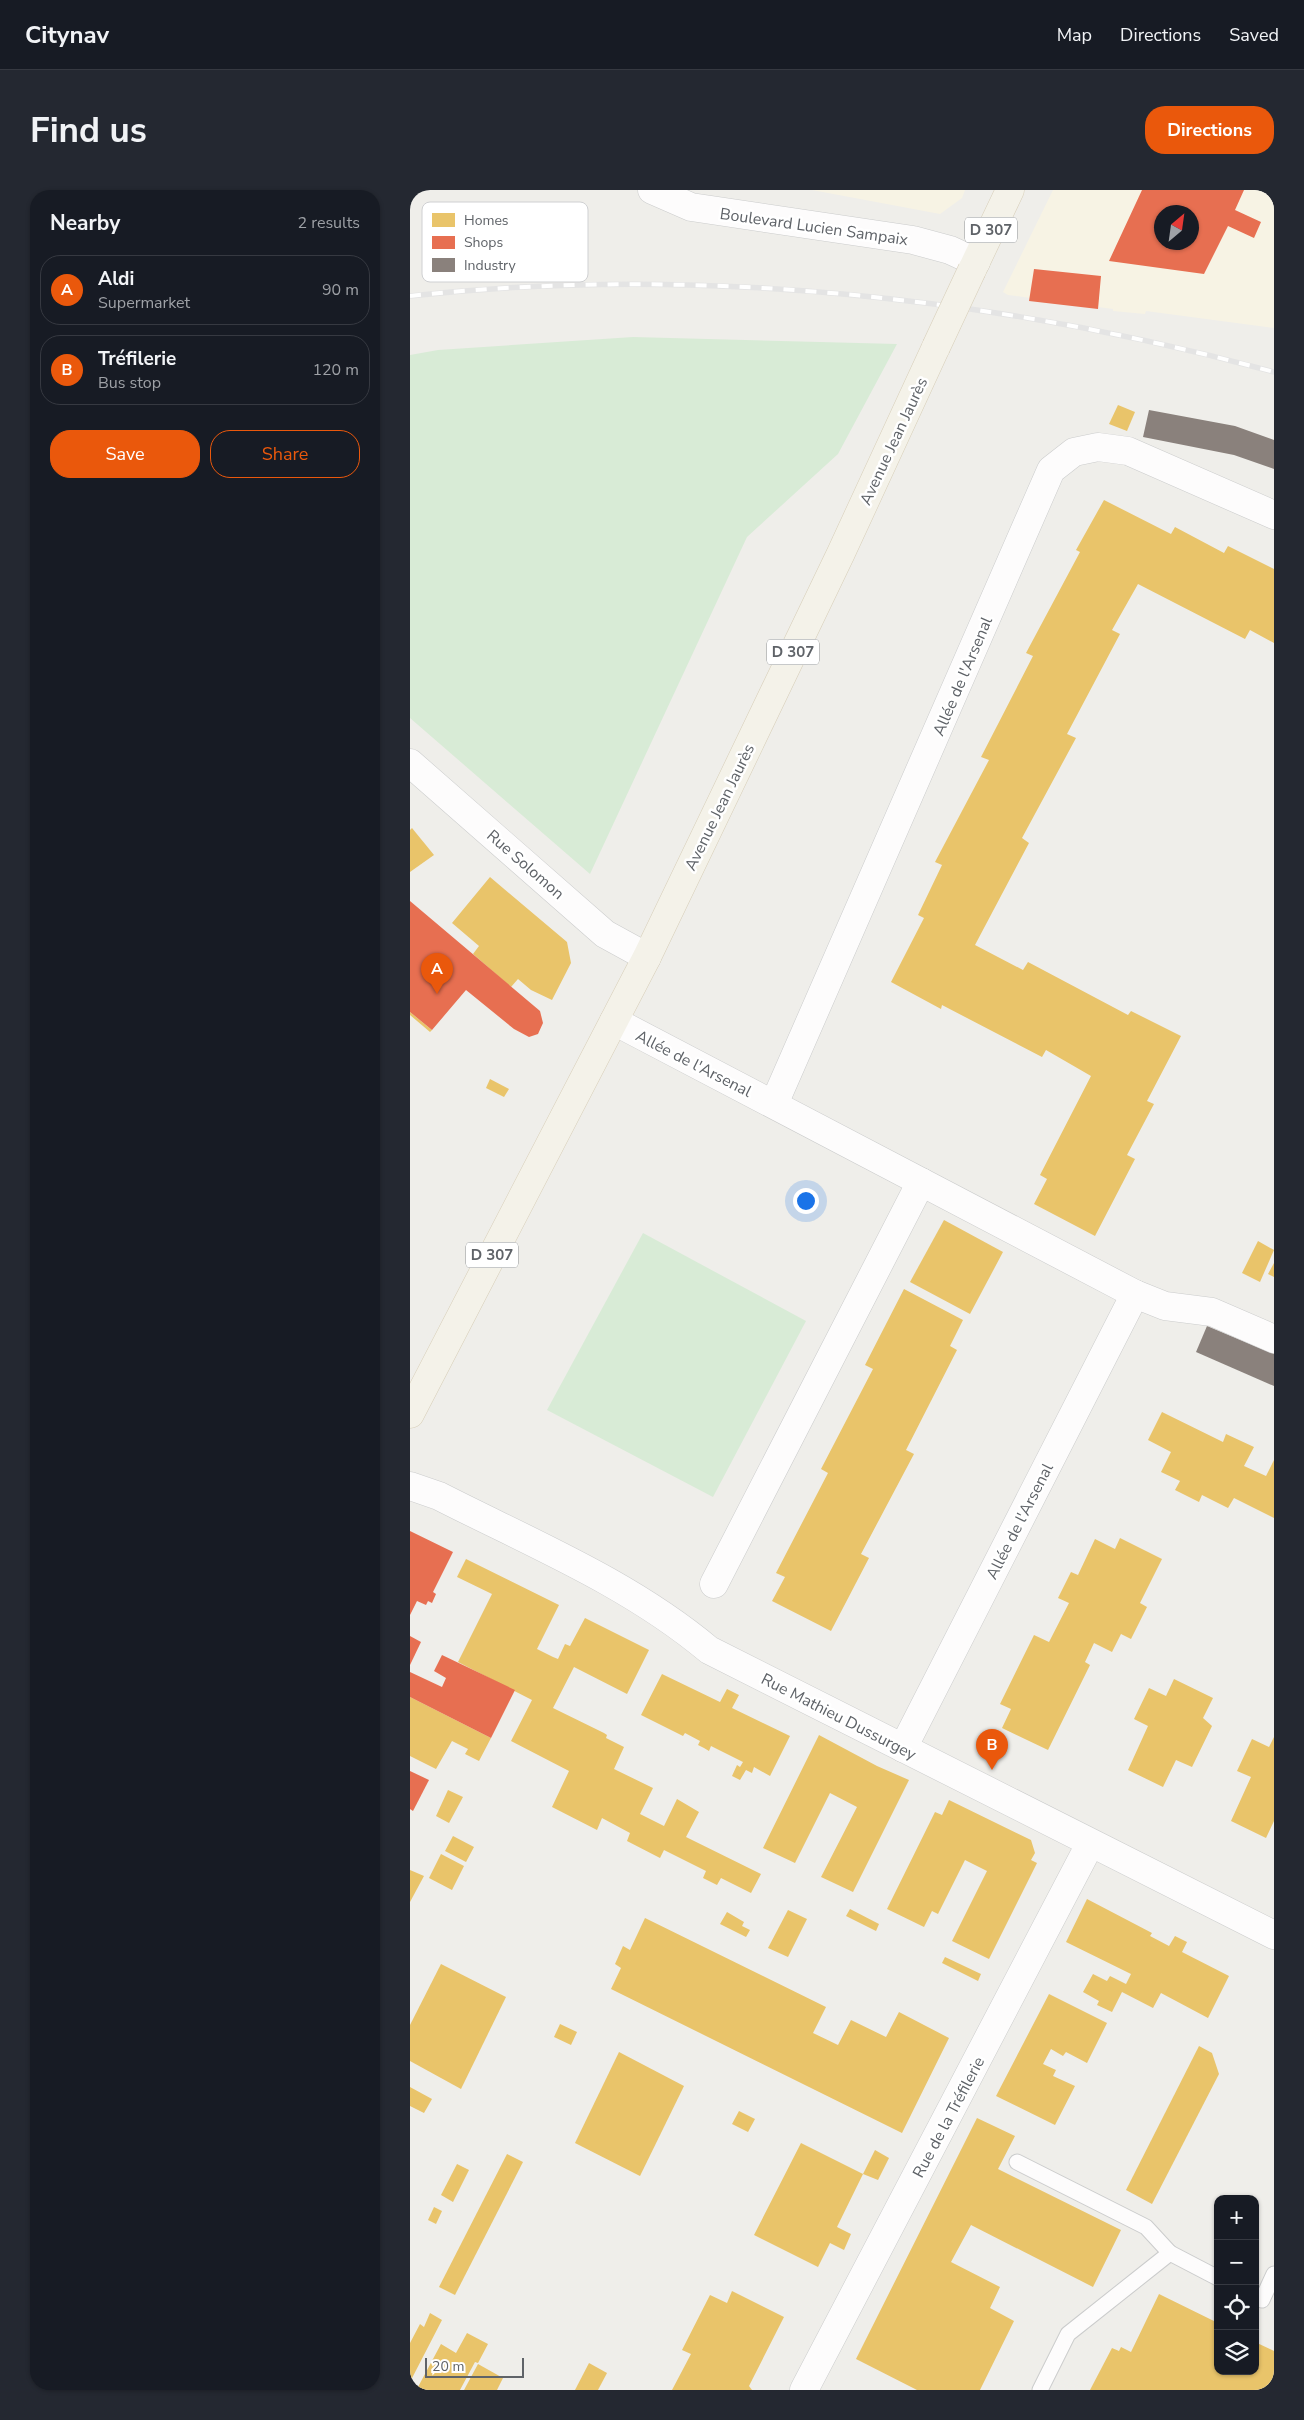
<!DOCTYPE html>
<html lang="en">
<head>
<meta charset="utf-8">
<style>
	body { margin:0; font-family:"Nunito Sans",sans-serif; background:#242831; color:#f1f3f6 }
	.controls { position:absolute; right:15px; bottom:15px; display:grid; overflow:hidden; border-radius:10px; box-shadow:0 1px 4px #0004 }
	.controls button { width:45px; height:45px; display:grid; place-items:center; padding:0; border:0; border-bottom:1px solid #363941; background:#171b24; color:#f1f3f6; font:25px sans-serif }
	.compass { position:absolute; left:744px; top:15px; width:45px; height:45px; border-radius:50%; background:#171b24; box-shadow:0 1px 4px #0004; rotate:29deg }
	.scale { position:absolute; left:15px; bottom:12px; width:99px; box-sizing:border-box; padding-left:5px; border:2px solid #5f6368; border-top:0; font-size:14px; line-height:18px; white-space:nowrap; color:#5f6368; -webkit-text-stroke:4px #fff; paint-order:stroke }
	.you { position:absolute; left:395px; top:1010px; width:18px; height:18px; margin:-12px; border:4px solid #fff; border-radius:50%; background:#1a73e8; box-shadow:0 0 0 8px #1a73e833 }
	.badge { display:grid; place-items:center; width:32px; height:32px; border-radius:50%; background:#ea580c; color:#fff; font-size:16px; font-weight:700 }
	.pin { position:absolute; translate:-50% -41px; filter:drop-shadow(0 1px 2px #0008) }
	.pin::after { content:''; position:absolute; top:26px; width:18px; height:15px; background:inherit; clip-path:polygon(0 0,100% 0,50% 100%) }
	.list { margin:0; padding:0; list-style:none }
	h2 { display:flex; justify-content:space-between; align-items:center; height:65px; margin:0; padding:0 20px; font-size:21px }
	h2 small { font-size:16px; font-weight:400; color:#9ea1a6 }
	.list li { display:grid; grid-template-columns:32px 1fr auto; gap:15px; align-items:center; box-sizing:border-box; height:70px; margin:0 10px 10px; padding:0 10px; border:1px solid #363941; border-radius:20px }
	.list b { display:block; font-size:19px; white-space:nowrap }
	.list p { margin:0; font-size:16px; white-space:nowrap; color:#9ea1a6 }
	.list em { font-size:16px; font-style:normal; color:#9ea1a6 }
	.actions { display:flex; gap:10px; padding:15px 20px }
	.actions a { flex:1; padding:11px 0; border:1px solid #ea580c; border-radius:20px; text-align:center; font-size:18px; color:#ea580c }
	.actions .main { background:#ea580c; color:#fff }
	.icon { flex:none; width:28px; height:28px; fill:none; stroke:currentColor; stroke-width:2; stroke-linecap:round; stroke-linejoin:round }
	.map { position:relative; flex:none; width:864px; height:2200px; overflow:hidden; border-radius:20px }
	header { display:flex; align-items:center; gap:30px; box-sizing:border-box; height:70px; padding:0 25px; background:#171b24; border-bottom:1px solid #363941 }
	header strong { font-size:24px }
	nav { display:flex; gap:28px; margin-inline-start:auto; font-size:18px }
	.intro { display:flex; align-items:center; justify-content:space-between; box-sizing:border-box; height:120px; padding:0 30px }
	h1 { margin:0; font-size:35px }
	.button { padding:12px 22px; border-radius:20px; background:#ea580c; color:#fff; font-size:18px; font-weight:700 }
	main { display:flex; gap:30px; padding:0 30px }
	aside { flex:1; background:#171b24; border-radius:20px; box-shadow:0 1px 4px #0004 }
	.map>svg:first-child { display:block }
	.commercial { fill:#f7f3e4; fill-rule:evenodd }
	.green { fill:#d8ebd6 }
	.homes { fill:#e9c46a }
	.shops { fill:#e76f51; fill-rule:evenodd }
	.industry { fill:#8a817c }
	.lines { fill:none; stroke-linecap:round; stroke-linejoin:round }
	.service-casing { stroke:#cbcccc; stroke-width:17 }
	.minor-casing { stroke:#cbcccc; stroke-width:29 }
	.primary-casing { stroke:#d7ceb8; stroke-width:29 }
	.service { stroke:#fdfcfc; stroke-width:15 }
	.minor { stroke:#fdfcfc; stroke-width:28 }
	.primary { stroke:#f4f2e9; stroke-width:28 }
	.rail-casing { stroke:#e4e4e4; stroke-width:5.5 }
	.rail { stroke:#fff; stroke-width:4; stroke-dasharray:11; stroke-linecap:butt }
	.primary-bridge-casing { stroke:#d7ceb8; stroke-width:29; stroke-linecap:butt }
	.primary-bridge { stroke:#f4f2e9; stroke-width:28 }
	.labels { text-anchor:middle; stroke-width:5; stroke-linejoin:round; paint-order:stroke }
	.shield { fill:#fff; stroke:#8f9295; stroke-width:1 }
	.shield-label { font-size:15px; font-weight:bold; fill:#5f6368 }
	.street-label { font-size:16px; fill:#5f6368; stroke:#fff }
	.key { fill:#fff; stroke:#cfd0d2; stroke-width:1 }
	.key-label { font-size:14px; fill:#5f6368 }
</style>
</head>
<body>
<header>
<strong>Citynav</strong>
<nav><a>Map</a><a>Directions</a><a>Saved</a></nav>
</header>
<div class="intro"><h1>Find us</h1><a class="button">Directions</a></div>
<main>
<aside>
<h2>Nearby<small>2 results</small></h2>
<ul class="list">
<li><span class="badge">A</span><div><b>Aldi</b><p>Supermarket</p></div><em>90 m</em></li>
<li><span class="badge">B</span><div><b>Tréfilerie</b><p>Bus stop</p></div><em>120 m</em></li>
</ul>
<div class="actions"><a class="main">Save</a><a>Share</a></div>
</aside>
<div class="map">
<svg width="864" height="2200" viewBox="0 0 864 2200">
	<rect width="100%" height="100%" fill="#efeeea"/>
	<g class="commercial">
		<polygon points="402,0 555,0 552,8 530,24"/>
		<path d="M643 0H864V138L736 121 735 124 703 121V119L598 105 593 102ZM752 22H782V52H752Z"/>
	</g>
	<g class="green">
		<polygon points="223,147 487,154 428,264 337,347 180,684 0,528 0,165 28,160"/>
		<polygon points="233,1043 396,1131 303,1307 137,1220"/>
	</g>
	<g class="homes">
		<polygon points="708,215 725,222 717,241 699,234"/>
		<polygon points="694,310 761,344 765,337 814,363 818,356 864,379 864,453 840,440 835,449 728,394 702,440 710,444 657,544 666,548 612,648 619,653 565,755 613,780 618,772 718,825 721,821 771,846 737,911 744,914 717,965 725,969 685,1046 624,1014 637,989 630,985 681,886 636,860 632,867 532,815 531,819 481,792 514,728 508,725 532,675 525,672 579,570 571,567 623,466 616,463 670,362 666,360"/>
		<polygon points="2,638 24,665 0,682 0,640"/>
		<polygon points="80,687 157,752 161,773 142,810 121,800 108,789 101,797 63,764 69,756 42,733"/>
		<polygon points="0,822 22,840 20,842 0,825"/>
		<polygon points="80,889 99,899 94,907 76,898"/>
		<polygon points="534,1030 593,1062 560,1124 500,1092"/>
		<polygon points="848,1051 864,1060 850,1092 832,1083"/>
		<polygon points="864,1073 864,1087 858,1084"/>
		<polygon points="494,1099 553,1130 540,1156 547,1160 496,1260 504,1264 451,1364 459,1368 421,1441 362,1411 375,1387 366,1383 418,1283 411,1279 463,1179 455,1175"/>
		<polygon points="752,1222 813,1252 816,1244 844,1257 834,1276 856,1286 864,1270 864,1328 824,1308 818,1318 792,1305 789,1312 765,1300 770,1291 751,1282 761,1262 738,1250"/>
		<polygon points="710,1348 752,1369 730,1413 737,1417 721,1449 711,1444 702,1462 684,1453 675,1472 680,1475 638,1560 592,1538 601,1519 590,1514 624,1445 639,1452 659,1413 648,1408 661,1382 668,1385 685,1349 705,1359"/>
		<polygon points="56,1369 149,1415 127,1459 143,1467 148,1469 155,1454 160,1456 175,1428 239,1460 217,1504 164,1477 143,1518 194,1543 197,1545 196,1548 214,1557 204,1579 243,1598 230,1624 254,1636 267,1609 289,1622 276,1647 351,1684 341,1703 311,1688 307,1695 293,1688 296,1681 254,1660 250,1668 217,1651 220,1643 192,1628 187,1640 142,1617 159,1581 101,1551 122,1510 48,1472 82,1404 47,1387"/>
		<polygon points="252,1484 310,1512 317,1499 329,1505 322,1518 380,1546 360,1586 344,1577 342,1583 336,1580 330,1590 322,1586 327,1575 330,1577 333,1572 301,1556 299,1561 294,1558 288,1555 290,1551 275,1543 273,1546 231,1525"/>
		<polygon points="764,1489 803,1508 793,1528 802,1536 782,1577 766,1570 753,1597 718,1580 738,1536 724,1529 739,1498 756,1506"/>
		<polygon points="0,1507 81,1548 69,1571 55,1564 58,1559 42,1551 26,1579 0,1566"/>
		<polygon points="409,1545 467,1576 499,1590 443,1702 411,1687 447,1617 420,1603 385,1673 353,1658"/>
		<polygon points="864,1547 864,1631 856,1648 821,1631 841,1587 827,1581 842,1549 859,1557"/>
		<polygon points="38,1600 53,1607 39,1633 26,1626"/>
		<polygon points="539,1610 621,1650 625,1663 621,1670 627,1673 579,1769 542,1751 577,1681 555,1670 528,1724 522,1721 514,1737 477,1719 525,1622 532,1625"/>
		<polygon points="43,1646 64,1657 56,1672 35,1661"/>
		<polygon points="31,1664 54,1676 42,1700 19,1688"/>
		<polygon points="0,1680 14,1686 0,1712"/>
		<polygon points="677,1709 742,1743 740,1746 759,1756 765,1746 777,1752 772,1762 819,1786 798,1828 751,1803 743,1818 712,1802 702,1822 687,1815 689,1811 673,1802 683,1784 697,1791 700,1786 716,1794 721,1784 656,1752"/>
		<polygon points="440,1719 469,1734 466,1741 436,1726"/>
		<polygon points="378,1720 397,1729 378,1767 358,1758"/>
		<polygon points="317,1722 334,1732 332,1736 340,1740 336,1747 310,1734"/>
		<polygon points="235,1728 416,1817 403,1843 428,1855 441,1830 476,1847 489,1822 539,1848 492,1943 201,1799 211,1778 205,1774 213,1756 220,1760"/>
		<polygon points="535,1767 571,1784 568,1791 532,1773"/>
		<polygon points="31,1774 96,1807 51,1899 0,1871 0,1835"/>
		<polygon points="639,1804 697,1833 677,1873 656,1862 653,1866 641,1859 633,1874 646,1880 643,1886 665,1896 645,1935 586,1906"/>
		<polygon points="150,1834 167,1842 161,1855 144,1847"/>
		<polygon points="789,1856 802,1863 809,1884 742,2014 716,2000"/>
		<polygon points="209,1862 274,1896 230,1986 165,1953"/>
		<polygon points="0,1897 22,1909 14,1923 0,1916"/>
		<polygon points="329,1921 345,1929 338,1942 322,1934"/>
		<polygon points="567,1928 605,1946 588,1979 711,2040 683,2097 561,2035 541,2072 590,2097 580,2118 604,2131 570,2200 507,2200 446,2169"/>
		<polygon points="391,1953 453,1984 427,2037 441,2044 434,2060 420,2053 408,2077 344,2045"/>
		<polygon points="465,1960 479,1968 468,1990 453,1984"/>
		<polygon points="97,1964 113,1972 45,2105 29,2097"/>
		<polygon points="47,1974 59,1980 43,2012 31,2005"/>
		<polygon points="24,2017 32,2021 26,2034 18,2030"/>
		<polygon points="322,2101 374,2127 339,2196 342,2200 262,2200 281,2164 272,2160 300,2105 317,2113"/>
		<polygon points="749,2104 808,2133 808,2181 845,2181 845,2152 864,2161 864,2200 680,2200 702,2158 709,2161 711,2157 721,2162"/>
		<polygon points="20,2123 32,2130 0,2192 0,2153 10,2134 14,2137"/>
		<polygon points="57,2143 78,2154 68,2173 65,2172 50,2200 14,2200 8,2197 31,2154 46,2163"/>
		<polygon points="179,2173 197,2183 188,2200 165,2200"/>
		<polygon points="68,2174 93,2188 87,2200 54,2200"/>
	</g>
	<g class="shops">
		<path d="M732 0H834L825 20 851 32 844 48 818 36 794 84 699 71ZM752 22H782V52H752Z"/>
		<polygon points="624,79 691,86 688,119 619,111"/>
		<polygon points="0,711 130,821 133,833 128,844 119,847 104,839 56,800 22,840 0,822"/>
		<polygon points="0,1341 43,1362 23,1402 26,1404 22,1413 18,1411 16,1415 7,1411 0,1425"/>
		<polygon points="0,1446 11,1452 0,1475"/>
		<polygon points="32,1465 105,1500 81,1548 0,1507 0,1482 32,1497 36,1488 24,1481"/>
		<polygon points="0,1581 19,1590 3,1621 0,1619"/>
	</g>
	<g class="industry">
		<polygon points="739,220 825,236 864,250 864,279 824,265 733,247"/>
		<polygon points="797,1136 864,1164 864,1196 786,1162"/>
	</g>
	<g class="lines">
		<defs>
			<g id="service">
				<polyline points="607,1972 736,2037 760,2063"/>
				<polyline points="845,2107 852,2110 864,2084"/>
				<polyline points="630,2200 658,2144 760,2063 808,2088"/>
			</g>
			<g id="minor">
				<polyline points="242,0 281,17 503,50 540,60 566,72"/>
				<polyline points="0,573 195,744 237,767"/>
				<polyline points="204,831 725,1104"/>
				<polyline points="364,914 641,280 664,262 688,257 718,261 864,325"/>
				<path d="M0 1296 29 1306C121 1353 219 1393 299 1460L864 1745"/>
				<polyline points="304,1394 511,992"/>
				<polyline points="493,1558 725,1104 755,1116 802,1122 864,1149"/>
				<polyline points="394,2200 680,1654"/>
			</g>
			<g id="primary">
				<polyline points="562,80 600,0"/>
				<polyline points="0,1224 237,767 431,363 526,157"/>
			</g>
		</defs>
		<use href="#service" class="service-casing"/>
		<use href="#minor" class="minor-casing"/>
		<use href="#primary" class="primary-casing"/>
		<use href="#service" class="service"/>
		<use href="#minor" class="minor"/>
		<use href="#primary" class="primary"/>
		<defs>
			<path id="rail" d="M0 106C286 75 587 107 864 182"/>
		</defs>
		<use href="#rail" class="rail-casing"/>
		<use href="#rail" class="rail"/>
		<defs>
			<polyline id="primary-bridge" points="526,157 562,80"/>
		</defs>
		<use href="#primary-bridge" class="primary-bridge-casing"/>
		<use href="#primary-bridge" class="primary-bridge"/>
	</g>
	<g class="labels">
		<g class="shield">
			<rect x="555" y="27.5" width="52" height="25" rx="4"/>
			<rect x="357" y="449.5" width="52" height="25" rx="4"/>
			<rect x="56" y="1052.5" width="52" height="25" rx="4"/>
		</g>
		<g class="shield-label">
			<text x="581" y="45">D 307</text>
			<text x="383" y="467">D 307</text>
			<text x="82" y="1070">D 307</text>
		</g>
		<g class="street-label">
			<text transform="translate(404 36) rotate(8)" y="6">Boulevard Lucien Sampaix</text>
			<text transform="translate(483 251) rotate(-65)" y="6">Avenue Jean Jaurès</text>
			<text transform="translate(552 486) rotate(-67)" y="6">Allée de l'Arsenal</text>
			<text transform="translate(309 617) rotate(-64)" y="6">Avenue Jean Jaurès</text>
			<text transform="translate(116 674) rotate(41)" y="6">Rue Solomon</text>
			<text transform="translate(284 873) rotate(27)" y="6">Allée de l'Arsenal</text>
			<text transform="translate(609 1331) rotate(-63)" y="6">Allée de l'Arsenal</text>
			<text transform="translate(429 1526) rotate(27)" y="6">Rue Mathieu Dussurgey</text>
			<text transform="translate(538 1927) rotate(-62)" y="6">Rue de la Tréfilerie</text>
		</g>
	</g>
	<rect x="12" y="12" width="166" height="80" rx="8" class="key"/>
	<rect x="22" y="23" width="23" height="14" fill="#e9c46a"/>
	<rect x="22" y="46" width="23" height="13" fill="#e76f51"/>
	<rect x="22" y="68" width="23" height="14" fill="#8a817c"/>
	<g class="key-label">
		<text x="54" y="35">Homes</text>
		<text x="54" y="57">Shops</text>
		<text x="54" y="80">Industry</text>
	</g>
</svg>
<div class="controls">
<button>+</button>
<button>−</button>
<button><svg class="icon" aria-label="locate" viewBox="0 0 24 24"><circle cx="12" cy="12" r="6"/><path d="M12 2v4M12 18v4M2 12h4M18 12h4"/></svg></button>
<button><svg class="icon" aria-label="layers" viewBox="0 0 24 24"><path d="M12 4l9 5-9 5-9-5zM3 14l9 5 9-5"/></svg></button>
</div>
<svg class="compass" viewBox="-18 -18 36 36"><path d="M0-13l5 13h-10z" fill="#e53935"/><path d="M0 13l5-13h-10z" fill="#9ea1a6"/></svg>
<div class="scale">20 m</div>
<div class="you"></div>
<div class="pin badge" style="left:27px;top:804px">A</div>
<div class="pin badge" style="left:582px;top:1580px">B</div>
</div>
</main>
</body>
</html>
